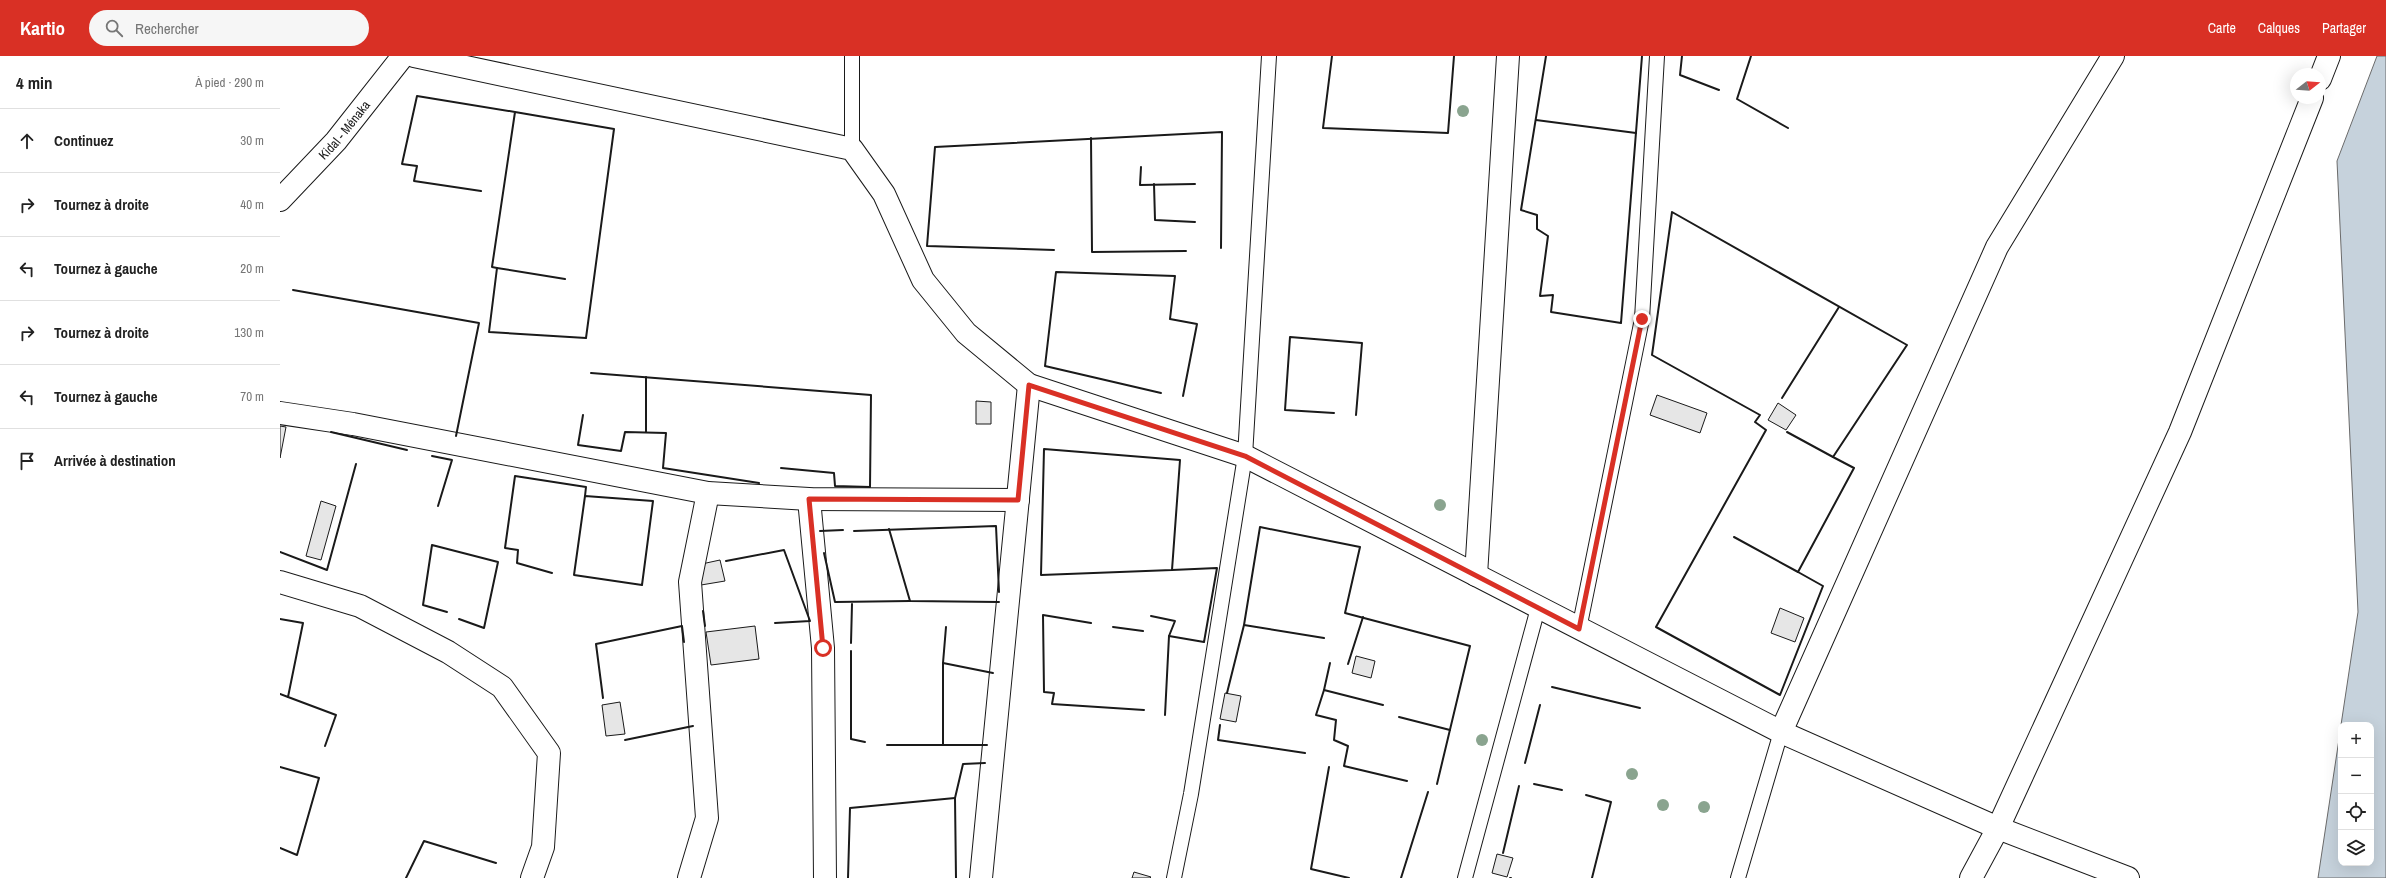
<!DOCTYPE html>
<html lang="fr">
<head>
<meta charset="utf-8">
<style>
	body { margin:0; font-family:"Archivo Narrow",sans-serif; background:#f6f6f6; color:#222 }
	.controls { position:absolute; right:12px; bottom:12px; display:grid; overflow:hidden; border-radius:8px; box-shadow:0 4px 16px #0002 }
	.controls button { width:36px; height:36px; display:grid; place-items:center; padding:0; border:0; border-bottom:1px solid #e0e0e0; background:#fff; color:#222; font:20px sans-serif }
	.compass { position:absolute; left:2010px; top:12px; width:36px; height:36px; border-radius:50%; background:#fff; box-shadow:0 4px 16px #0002; rotate:73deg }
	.stop { position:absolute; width:12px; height:12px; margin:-9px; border:3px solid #d93025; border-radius:50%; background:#fff }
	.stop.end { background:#d93025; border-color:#fff; box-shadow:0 1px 4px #0008 }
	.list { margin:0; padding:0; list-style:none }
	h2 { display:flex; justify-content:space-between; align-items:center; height:52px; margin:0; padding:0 16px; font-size:17px }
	h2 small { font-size:13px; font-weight:400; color:#767676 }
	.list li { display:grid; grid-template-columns:26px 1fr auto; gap:12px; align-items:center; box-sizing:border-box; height:64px; padding:0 16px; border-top:1px solid #e0e0e0 }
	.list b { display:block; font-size:15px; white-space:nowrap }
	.list em { font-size:13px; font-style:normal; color:#767676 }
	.icon { flex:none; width:22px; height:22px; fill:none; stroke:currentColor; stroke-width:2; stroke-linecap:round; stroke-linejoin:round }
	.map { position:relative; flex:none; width:2106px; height:822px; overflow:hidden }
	header { display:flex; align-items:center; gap:24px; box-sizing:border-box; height:56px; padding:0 20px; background:#d93025; color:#fff }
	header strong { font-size:19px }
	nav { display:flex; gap:22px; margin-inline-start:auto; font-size:14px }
	.search { width:280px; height:36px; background:#f6f6f6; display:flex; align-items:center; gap:10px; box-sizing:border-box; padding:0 14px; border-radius:22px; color:#767676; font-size:15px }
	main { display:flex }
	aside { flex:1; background:#fff }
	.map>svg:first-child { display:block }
	.water { fill:#c6d2dc; stroke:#6a6a6a }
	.building { fill:#e6e6e6; stroke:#1a1a1a }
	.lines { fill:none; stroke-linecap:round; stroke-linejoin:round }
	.service-casing { stroke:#1a1a1a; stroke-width:16 }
	.minor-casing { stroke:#1a1a1a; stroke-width:24 }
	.primary-casing { stroke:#1a1a1a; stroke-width:24 }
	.service { stroke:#fff; stroke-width:14 }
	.minor { stroke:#fff; stroke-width:22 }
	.primary { stroke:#fff; stroke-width:22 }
	.wall { stroke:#1a1a1a; stroke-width:2 }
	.tree { fill:#8aa48f }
	.route { stroke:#d93025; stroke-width:5 }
	.labels { text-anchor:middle; stroke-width:3; stroke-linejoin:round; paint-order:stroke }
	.street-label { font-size:13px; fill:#1a1a1a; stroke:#fff }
</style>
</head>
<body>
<header>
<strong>Kartio</strong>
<div class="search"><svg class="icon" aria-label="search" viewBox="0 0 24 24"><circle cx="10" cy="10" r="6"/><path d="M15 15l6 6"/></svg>Rechercher</div>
<nav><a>Carte</a><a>Calques</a><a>Partager</a></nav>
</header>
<main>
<aside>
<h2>4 min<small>À pied · 290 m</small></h2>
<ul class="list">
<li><svg class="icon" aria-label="ahead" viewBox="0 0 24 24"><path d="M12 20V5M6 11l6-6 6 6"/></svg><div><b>Continuez</b></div><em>30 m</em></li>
<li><svg class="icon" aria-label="right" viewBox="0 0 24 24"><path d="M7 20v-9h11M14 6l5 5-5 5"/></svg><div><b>Tournez à droite</b></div><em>40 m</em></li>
<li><svg class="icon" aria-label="left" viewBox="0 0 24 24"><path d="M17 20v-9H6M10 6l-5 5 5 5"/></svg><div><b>Tournez à gauche</b></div><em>20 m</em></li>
<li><svg class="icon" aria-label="right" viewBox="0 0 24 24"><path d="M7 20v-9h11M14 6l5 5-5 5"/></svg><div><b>Tournez à droite</b></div><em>130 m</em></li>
<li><svg class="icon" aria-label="left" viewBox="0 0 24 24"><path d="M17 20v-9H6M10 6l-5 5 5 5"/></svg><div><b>Tournez à gauche</b></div><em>70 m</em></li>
<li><svg class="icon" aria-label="arrive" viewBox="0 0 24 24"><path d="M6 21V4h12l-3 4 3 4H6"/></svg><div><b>Arrivée à destination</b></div></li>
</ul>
</aside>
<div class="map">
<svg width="2106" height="822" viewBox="0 0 2106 822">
	<rect width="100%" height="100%" fill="#fff"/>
	<polygon class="water" points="2097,0 2106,0 2106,822 2038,822 2061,670 2061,807 2091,807 2091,669 2061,669 2078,556 2057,105"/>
	<g class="building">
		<polygon points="1377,339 1427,357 1420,377 1370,359"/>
		<polygon points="696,345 711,346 711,368 696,368"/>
		<polygon points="1498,347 1516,359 1506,374 1488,364"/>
		<polygon points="0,370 6,371 0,402"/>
		<polygon points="41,445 56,450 41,504 26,500"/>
		<polygon points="440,504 445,525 421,529 417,509"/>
		<polygon points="1500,552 1524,562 1515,586 1491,577"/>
		<polygon points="475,570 479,603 431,609 426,576"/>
		<polygon points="1076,600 1095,605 1091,622 1072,617"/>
		<polygon points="945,637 961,640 956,666 940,663"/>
		<polygon points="340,646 345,678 326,680 322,649"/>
		<polygon points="1217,798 1233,802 1227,821 1212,817"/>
		<polygon points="854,816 871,821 870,822 852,822"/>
	</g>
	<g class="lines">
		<defs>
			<g id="service">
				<polyline points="572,93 572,0"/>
				<polyline points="1299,573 1362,263 1377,0"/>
				<polyline points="894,822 911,738 965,400 989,0"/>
				<polyline points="1185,822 1258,552"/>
				<polyline points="1458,822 1501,676"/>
			</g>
			<g id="minor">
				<polyline points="134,0 572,93 604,138 643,224 686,277 749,329 965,400 1501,676 1718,772 1848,822"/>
				<polyline points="2040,23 2049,0"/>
				<polyline points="0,357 73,368 428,437 529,443 738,444"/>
				<polyline points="529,443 543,592 545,822"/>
				<polyline points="1196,519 1228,0"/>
				<polyline points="0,526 80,550 168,596 222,631 269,697 263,791 252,822"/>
				<polyline points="1501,676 1717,191 1833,0"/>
				<polyline points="409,822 427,762 410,526 428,437"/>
				<polyline points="701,822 749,329"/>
				<polyline points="1691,822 1718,772 1900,376 2032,42"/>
			</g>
			<g id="primary">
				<path id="s1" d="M0 144 56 85 123 0"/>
			</g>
		</defs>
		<use href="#service" class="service-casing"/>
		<use href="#minor" class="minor-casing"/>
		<use href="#primary" class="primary-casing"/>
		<use href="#service" class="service"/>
		<use href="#minor" class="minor"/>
		<use href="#primary" class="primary"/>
		<g class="wall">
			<polyline points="1052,0 1043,72 1168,77 1174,0"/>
			<polyline points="1266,0 1241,154 1257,159 1257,173 1268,180 1260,240 1273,239 1271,256 1341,267 1362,0"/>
			<polyline points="1402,0 1400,19 1439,34"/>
			<polyline points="1471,0 1457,43 1508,72"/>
			<polyline points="1256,64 1356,77"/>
			<polyline points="811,82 812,196 906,195"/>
			<polyline points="861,111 860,129 915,128"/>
			<polyline points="874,128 875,164 915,166"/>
			<polyline points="201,135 134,125 137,110 122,108 137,40 235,56 212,211 217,212 209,276 306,282 334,73 235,56"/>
			<polygon points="1392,156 1627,289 1553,401 1574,412 1518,516 1543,530 1500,639 1376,571 1486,374 1475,366 1480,359 1372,299"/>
			<polyline points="774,194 647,190 655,91 942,76 941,192"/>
			<polyline points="217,212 285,223"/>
			<polyline points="13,234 199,267 176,380"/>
			<polyline points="311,317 591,339 590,431 555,430 554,417 501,412"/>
			<polyline points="881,337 765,310 776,216 895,220 890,263 917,268 903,340"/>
			<polyline points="1502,342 1559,251"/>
			<polyline points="1054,357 1005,354 1010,281 1082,287 1076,359"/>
			<polyline points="303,359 298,389 341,395 345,376 386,377 383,412 479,427"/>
			<polyline points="51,376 127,394"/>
			<polyline points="366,376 366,321"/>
			<polyline points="1507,376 1553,401"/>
			<polygon points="764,393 900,404 892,514 761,519"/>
			<polyline points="152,400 172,404 158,450"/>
			<polygon points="305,440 373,445 362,529 294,519"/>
			<polyline points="609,473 630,545 719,546"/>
			<polyline points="540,475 563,474"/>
			<polyline points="574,475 716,470 719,536"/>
			<polyline points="1454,481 1518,516"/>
			<polyline points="0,496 47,514 76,408"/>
			<polyline points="544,497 555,546 630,545"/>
			<polyline points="446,505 504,494 530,565 495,567"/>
			<polyline points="272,517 237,507 238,494 225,492 235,420 306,431 305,440"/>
			<polyline points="423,555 425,570"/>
			<polyline points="167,556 143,549 152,489 218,506 204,572 179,563"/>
			<polyline points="871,560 895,565 889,580"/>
			<polyline points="0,563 23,567 8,641 0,638"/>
			<polyline points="811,567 763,559 764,636 774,637 772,648 864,654"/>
			<polyline points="964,569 1044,582"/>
			<polyline points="833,571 863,575"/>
			<polyline points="571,587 572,548"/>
			<polyline points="571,595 571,683 585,686"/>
			<polyline points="663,607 666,571"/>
			<polyline points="1068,608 1083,561"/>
			<polyline points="1272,631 1360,652"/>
			<polyline points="1044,634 1050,607"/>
			<polyline points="947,637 964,569 980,471 1080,491 1065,557 1190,590 1157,728"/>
			<polyline points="8,641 56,659 45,690"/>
			<polyline points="323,642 316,588 402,570 404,586"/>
			<polyline points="1103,649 1044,634 1036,659 1056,664 1054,684 1068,690 1064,710 1127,725"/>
			<polyline points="885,659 889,580 924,586 937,512 892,514"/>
			<polyline points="1119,661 1170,674"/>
			<polyline points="940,669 938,684 1025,697"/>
			<polyline points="345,684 413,670"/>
			<polyline points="607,689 707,689"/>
			<polyline points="663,689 663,607 713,617"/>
			<polyline points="1245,707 1260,649"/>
			<polyline points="0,711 39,722 17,799 0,792"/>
			<polyline points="1049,711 1031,813 1069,822"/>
			<polyline points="1254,728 1282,734"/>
			<polyline points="1306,739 1331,746 1312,822"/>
			<polyline points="1223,797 1239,730"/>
			<polyline points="126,822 144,785 216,807"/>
			<polyline points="568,822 570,752 675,742"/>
			<polyline points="676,822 675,742 683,708 705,707"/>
			<polyline points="1121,822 1148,736"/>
			<polyline points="1230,822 1231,822"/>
		</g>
	</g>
	<g class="tree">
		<circle cx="1183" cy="55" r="6"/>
		<circle cx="1160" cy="449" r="6"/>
		<circle cx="1202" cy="684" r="6"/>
		<circle cx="1352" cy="718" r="6"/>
		<circle cx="1383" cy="749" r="6"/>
		<circle cx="1424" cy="751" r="6"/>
	</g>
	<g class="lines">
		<polyline class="route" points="543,592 529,443 738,444 749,329 965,400 1299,573 1362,263"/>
	</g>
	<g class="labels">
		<g class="street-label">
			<text dy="5" stroke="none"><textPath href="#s1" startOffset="95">Kidal - Ménaka</textPath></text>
		</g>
	</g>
</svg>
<div class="controls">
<button>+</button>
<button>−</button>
<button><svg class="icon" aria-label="locate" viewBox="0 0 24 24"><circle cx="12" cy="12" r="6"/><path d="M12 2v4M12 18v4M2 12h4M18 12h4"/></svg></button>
<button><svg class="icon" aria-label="layers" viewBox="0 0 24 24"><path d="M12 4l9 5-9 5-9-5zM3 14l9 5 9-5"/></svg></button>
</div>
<svg class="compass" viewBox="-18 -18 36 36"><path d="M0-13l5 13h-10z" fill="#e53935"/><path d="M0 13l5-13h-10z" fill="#767676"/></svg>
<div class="stop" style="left:543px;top:592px"></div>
<div class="stop end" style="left:1362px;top:263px"></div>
</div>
</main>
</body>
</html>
